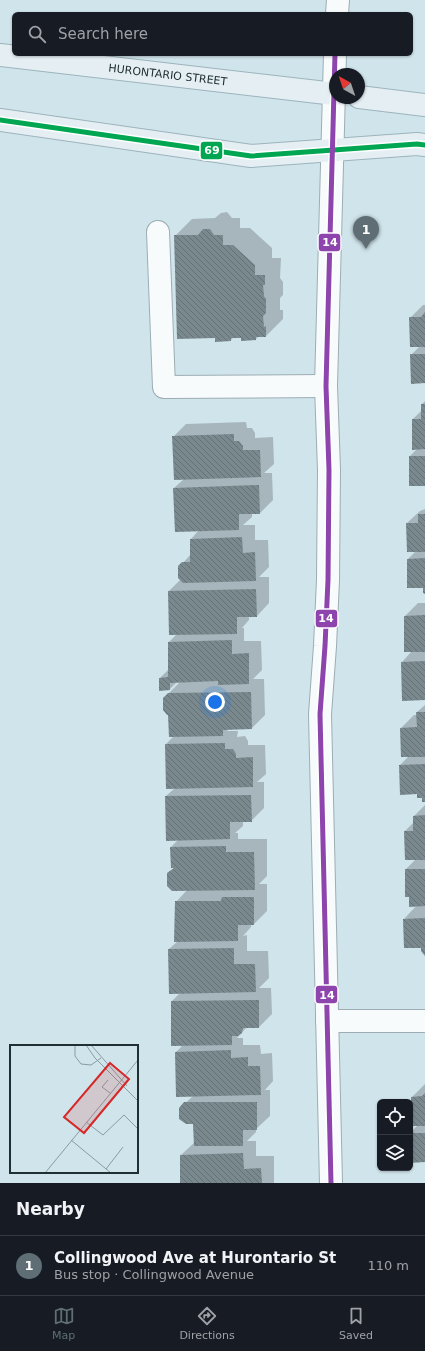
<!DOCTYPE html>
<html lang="en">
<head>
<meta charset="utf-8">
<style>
	body { margin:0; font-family:"DejaVu Sans",sans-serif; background:#242831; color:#f1f3f6 }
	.controls { position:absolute; right:12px; bottom:12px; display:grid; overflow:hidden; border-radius:6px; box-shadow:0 1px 3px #0004 }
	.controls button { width:36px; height:36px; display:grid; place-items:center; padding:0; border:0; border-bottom:1px solid #363941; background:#171b24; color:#f1f3f6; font:20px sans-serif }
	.compass { position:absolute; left:329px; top:68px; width:36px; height:36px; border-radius:50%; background:#171b24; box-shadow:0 1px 3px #0004; rotate:320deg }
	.you { position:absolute; left:215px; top:702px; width:14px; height:14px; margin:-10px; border:3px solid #fff; border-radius:50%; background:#1a73e8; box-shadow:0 0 0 6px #1a73e833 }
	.badge { display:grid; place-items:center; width:26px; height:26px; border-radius:50%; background:#5e6e74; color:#fff; font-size:13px; font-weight:700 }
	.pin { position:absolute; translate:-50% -33px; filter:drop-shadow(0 1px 2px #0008) }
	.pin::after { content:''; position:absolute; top:21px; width:14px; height:12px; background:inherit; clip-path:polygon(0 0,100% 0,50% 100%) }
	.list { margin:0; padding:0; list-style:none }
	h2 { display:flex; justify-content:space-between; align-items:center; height:52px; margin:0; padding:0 16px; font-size:17px }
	h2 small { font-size:13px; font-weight:400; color:#9ea1a6 }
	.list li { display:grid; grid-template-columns:26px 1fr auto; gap:12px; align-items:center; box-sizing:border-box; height:60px; padding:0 16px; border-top:1px solid #363941 }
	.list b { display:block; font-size:15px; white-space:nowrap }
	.list p { margin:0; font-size:13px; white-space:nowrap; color:#9ea1a6 }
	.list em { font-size:13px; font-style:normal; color:#9ea1a6 }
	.icon { flex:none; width:22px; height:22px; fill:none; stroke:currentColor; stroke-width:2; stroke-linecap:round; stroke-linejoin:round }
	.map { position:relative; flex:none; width:425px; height:1183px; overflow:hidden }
	.search { position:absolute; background:#171b24; box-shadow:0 1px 3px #0004; left:12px; right:12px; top:12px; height:44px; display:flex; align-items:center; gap:10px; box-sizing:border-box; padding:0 14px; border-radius:6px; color:#9ea1a6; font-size:15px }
	.sheet { height:112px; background:#171b24 }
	nav { display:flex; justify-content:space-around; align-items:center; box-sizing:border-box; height:56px; border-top:1px solid #363941; background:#171b24; font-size:11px; color:#9ea1a6 }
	nav a { display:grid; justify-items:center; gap:2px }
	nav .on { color:#5e6e74 }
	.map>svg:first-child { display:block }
	.shadow { fill:#0003 }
	.building { fill:url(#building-back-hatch) }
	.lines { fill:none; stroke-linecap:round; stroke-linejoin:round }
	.minor-casing { stroke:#9dadb3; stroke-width:24 }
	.major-casing { stroke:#9cb4bc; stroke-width:24 }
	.minor { stroke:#f8fbfc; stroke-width:22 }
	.major { stroke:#e4eef3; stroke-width:22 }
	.bus-1-casing { stroke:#fff; stroke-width:8 }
	.bus-2-casing { stroke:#fff; stroke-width:8 }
	.bus-1 { stroke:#00a651; stroke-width:5 }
	.bus-2 { stroke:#8e44ad; stroke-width:5 }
	.labels { text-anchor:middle; stroke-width:4; stroke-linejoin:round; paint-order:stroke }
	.street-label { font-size:11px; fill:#202f34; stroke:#fff }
	.inset-road { fill:none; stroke:#8a9ca2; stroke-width:1 }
	.view { fill:#d62828; fill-opacity:0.15; stroke:#d62828; stroke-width:2 }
	.inset-edge { fill:none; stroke:#202f34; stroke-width:2 }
	.line-badge { stroke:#fff; stroke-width:1.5 }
	.badge-label { font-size:11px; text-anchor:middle; font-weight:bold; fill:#fff }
</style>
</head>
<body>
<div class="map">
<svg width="425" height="1183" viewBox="0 0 425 1183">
	<defs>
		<pattern id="building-back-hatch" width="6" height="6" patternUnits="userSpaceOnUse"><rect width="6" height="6" fill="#79898e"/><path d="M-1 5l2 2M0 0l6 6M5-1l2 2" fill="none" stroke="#637075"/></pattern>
	</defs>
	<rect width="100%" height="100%" fill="#d0e4eb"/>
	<g class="shadow">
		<polygon points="227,212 232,218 240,218 240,228 250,228 272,248 272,258 281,258 280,278 283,282 283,295 280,298 280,310 283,310 283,319 266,336 259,336 256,339 234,337 231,340 175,236 192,219 215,218 221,213"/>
		<polygon points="423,305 425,305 425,382 411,355 420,346 410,318"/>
		<polygon points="425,401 425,485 410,456 417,449 413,419 422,410 422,404"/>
		<polygon points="246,422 247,428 252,428 255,433 255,438 273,437 274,464 264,473 272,473 273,500 260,513 252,513 252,517 243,525 255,525 255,540 268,540 269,567 259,577 269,577 269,603 257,616 249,616 249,620 242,628 244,628 244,641 261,641 262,670 253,679 264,679 265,715 252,728 229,729 227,731 238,731 237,737 245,736 248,741 248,745 265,745 266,774 257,782 264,782 264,808 251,821 243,821 243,826 235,833 238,833 238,839 267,839 267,876 259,884 267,884 267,911 254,924 251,924 251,927 243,936 247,935 247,951 268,951 269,978 259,988 271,988 272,1014 259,1027 247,1027 237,1038 243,1038 243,1045 260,1045 261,1054 272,1053 273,1081 265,1090 270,1090 270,1116 256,1129 256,1132 247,1141 256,1141 256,1156 274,1156 274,1183 181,1183 181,1155 195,1142 194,1123 180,1108 193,1096 177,1096 176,1052 183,1045 172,1001 180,993 169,949 178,941 176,902 187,890 168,874 175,867 172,867 171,847 179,839 166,796 175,788 166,744 174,736 164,698 181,681 177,682 170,689 160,690 160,678 169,669 169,642 177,634 170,634 169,591 181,579 183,563 191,554 191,539 199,530 174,488 184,479 173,437 186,424"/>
		<polygon points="425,509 425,593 424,587 408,559 416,551 407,523 420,511"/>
		<polygon points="418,603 425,603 425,699 402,662 412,651 405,616"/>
		<polygon points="425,705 425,801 400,765 409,756 402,756 401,728 414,715 417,715 417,712"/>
		<polygon points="425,805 425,955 422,947 404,919 417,905 409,896 406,869 416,859 405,831 414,822 414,816"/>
		<polygon points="425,1084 425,1161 410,1162 410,1133 418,1125 412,1097"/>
	</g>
	<g class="building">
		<polygon points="203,229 210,229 214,235 223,235 223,245 233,245 255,265 255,275 265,275 265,285 263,285 264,296 265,298 266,298 266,313 263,316 264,327 266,326 266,337 256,337 256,340 241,341 241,338 231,338 231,341 215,342 215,338 177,339 174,235 198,235"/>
		<polygon points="425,312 425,347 410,347 409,317 421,317"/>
		<polygon points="410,354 425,354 425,383 411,384"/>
		<polygon points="421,404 425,404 425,449 412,450 412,419 421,419"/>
		<polygon points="234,434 234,441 239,441 243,446 243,450 260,450 261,477 174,480 172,436"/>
		<rect x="409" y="456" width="16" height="30"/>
		<polygon points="259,485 260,514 239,514 239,530 175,532 173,488"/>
		<polygon points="418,514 425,514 425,552 407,552 406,523 418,523"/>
		<polygon points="242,537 243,553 255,552 256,581 183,583 178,578 178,566 182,562 190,562 190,539"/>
		<polygon points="425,558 425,594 423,593 423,588 407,588 407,559"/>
		<polygon points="256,589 257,617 237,617 237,634 169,635 168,591"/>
		<polygon points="425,615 425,652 404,652 404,616"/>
		<polygon points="232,640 232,654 249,653 249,684 218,685 218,681 170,683 170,690 159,691 159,678 168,677 168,642"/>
		<polygon points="425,661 425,700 402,701 401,662"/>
		<polygon points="251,692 252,729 223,730 223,736 169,737 168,715 167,715 163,710 163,698 168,693"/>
		<polygon points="416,712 425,712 425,757 401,757 400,728 417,727"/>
		<polygon points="225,743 225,749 233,749 236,754 236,758 253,757 253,787 166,789 165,744"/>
		<polygon points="425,764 425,802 422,802 422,798 417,798 417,794 400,795 399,765"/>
		<polygon points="251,795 252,822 230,822 230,839 166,841 165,796"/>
		<polygon points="425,815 425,860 405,860 404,831 413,831 413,816"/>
		<polygon points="226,846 226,852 254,852 255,890 172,891 167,886 167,873 174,868 171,868 170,847"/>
		<polygon points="405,869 425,869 425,906 409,907 409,897 405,897"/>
		<polygon points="222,897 254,897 254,925 238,925 238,941 174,942 175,901 221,901"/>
		<polygon points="425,918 425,956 421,951 421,948 404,948 403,919"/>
		<polygon points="234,948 234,964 255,964 256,992 169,994 168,949"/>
		<polygon points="259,1000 259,1028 243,1028 242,1033 238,1036 232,1036 232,1045 171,1046 171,1001"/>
		<polygon points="231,1050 231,1058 248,1057 248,1066 260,1066 261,1095 176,1097 175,1052"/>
		<polygon points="425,1093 425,1126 411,1126 411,1097 422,1096"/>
		<polygon points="184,1102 257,1102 257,1130 243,1130 243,1146 194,1146 193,1124 186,1124 179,1119 179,1108"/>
		<polygon points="410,1133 425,1133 425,1162 410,1163"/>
		<polygon points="243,1153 244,1169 261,1168 262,1183 180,1183 180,1155"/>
	</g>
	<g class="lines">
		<defs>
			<g id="minor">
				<polyline points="337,14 338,0"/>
				<polyline points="158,232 164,387 326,386"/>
				<polyline points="327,1021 425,1021"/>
				<polyline points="331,1183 320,714 325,646 328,580 329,470 326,386 335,54"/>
			</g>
			<g id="major">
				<path id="s1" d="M0 55 335 94"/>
				<polyline points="359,97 425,105"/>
				<polyline points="0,120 251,156 417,144 425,145"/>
			</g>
		</defs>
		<use href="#minor" class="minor-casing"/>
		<use href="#major" class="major-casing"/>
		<use href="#minor" class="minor"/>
		<use href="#major" class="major"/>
		<defs>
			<polyline id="bus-1" points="0,120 251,156 417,144 425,145"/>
			<polyline id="bus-2" points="331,1183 320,714 325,646 328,580 329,470 326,386 335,54"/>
		</defs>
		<use href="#bus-1" class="bus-1-casing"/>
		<use href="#bus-2" class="bus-2-casing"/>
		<use href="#bus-1" class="bus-1"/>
		<use href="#bus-2" class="bus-2"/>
	</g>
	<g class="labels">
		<g class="street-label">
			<text dy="4" stroke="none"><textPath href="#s1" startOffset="169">HURONTARIO STREET</textPath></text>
		</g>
	</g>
	<g transform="translate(10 1045)">
		<rect width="128" height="128" fill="#d0e4eb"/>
		<path class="inset-road" d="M65 0V11L71 19 81 20 91 13M76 0 85 13 128 56M81 0 117 41M98 35 92 42 100 48M76 77 93 90 114 70 128 84M61 95 101 128M96 124 113 102M35 128 128 15"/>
		<path class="view" d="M100 18 119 34 74 88 54 72Z"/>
		<rect width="128" height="128" class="inset-edge"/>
	</g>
	<g class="line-badge">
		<rect x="200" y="141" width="23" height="19" rx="4" fill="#00a651"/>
		<rect x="318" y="233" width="23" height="19" rx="4" fill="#8e44ad"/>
		<rect x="315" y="609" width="23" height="19" rx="4" fill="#8e44ad"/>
		<rect x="315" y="985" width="23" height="19" rx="4" fill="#8e44ad"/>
	</g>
	<g class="badge-label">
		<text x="212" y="154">69</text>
		<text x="330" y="246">14</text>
		<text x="326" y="622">14</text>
		<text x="327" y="999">14</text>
	</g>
</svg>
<div class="controls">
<button><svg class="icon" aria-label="locate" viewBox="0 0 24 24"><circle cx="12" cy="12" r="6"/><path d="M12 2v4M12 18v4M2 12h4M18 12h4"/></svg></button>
<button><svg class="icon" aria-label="layers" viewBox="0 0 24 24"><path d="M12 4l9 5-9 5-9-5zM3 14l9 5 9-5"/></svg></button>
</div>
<svg class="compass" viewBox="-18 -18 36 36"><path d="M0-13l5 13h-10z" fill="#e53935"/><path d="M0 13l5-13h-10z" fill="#9ea1a6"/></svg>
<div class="you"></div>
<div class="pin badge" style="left:366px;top:249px">1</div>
<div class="search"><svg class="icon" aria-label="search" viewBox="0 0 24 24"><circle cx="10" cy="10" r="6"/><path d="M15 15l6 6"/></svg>Search here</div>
</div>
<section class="sheet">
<h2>Nearby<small></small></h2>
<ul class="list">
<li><span class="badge">1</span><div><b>Collingwood Ave at Hurontario St</b><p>Bus stop · Collingwood Avenue</p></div><em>110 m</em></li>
</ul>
</section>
<nav>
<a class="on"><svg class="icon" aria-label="map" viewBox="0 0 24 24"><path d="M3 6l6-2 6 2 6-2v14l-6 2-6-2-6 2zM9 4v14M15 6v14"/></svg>Map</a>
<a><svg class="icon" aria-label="directions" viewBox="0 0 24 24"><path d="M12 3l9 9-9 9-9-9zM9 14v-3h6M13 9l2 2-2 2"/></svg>Directions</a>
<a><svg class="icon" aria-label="saved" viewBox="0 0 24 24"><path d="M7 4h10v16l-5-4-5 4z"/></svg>Saved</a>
</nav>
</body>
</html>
